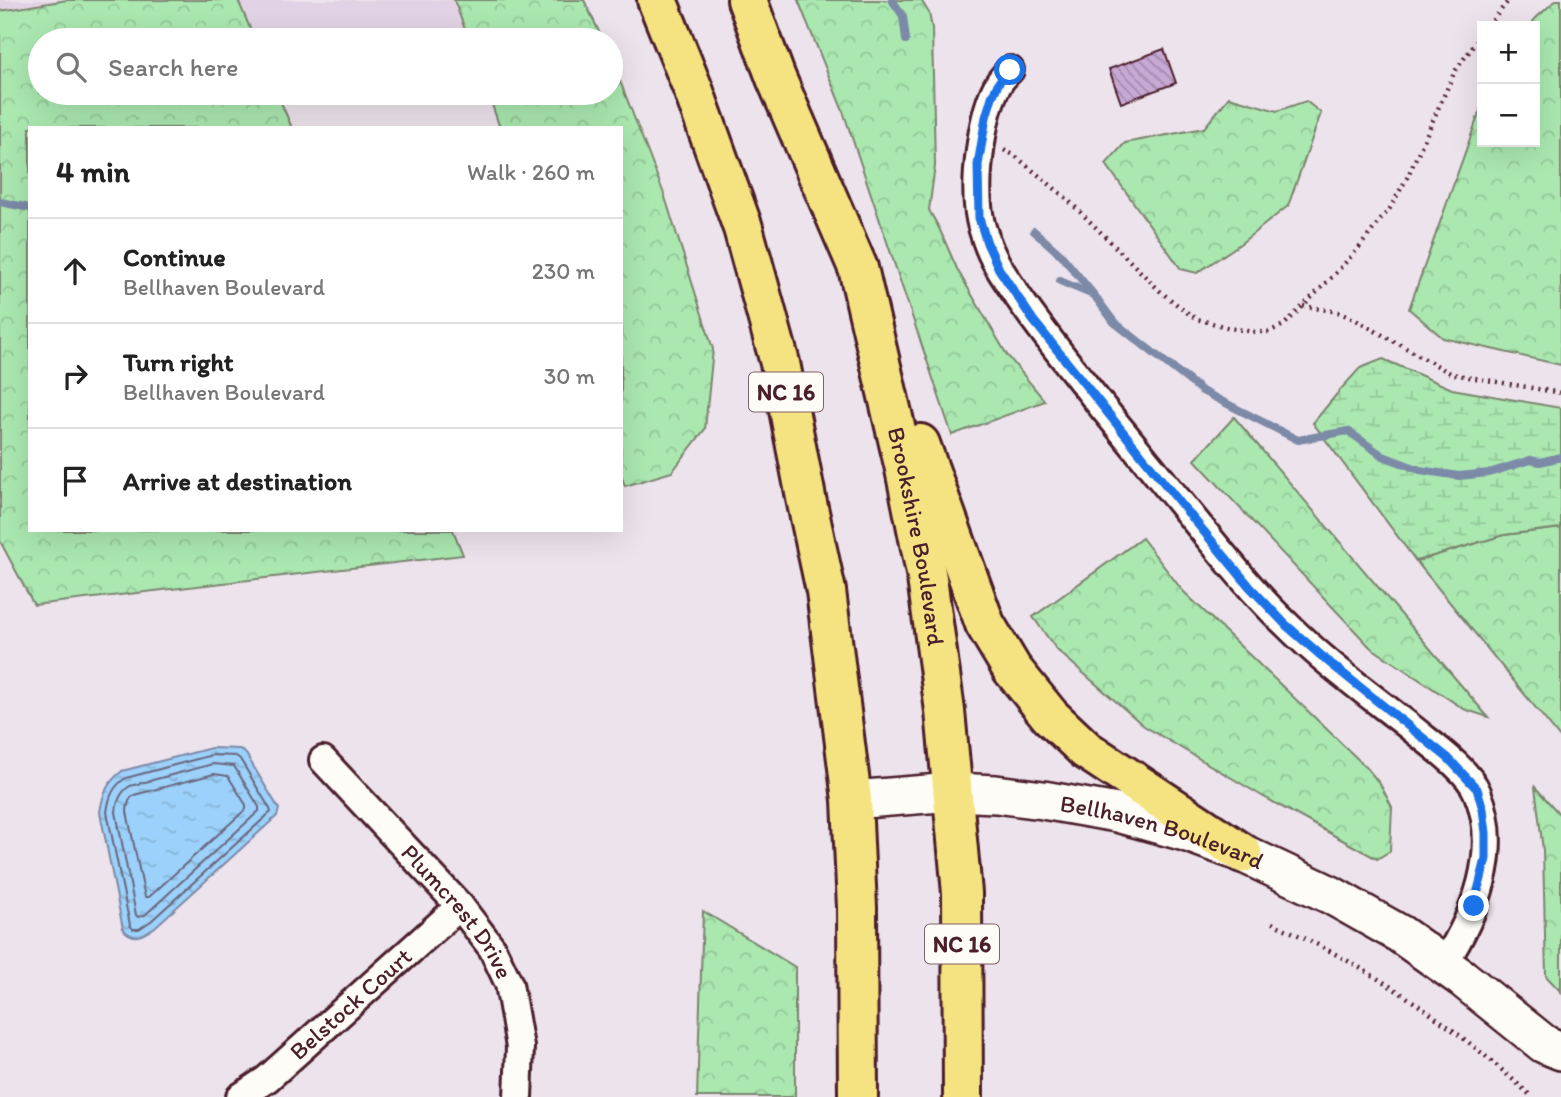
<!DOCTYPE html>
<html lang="en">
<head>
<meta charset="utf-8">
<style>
	body { margin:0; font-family:Itim,sans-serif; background:#f2f2f2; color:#222 }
	.controls { position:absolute; right:21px; top:21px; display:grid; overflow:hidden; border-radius:0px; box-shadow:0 7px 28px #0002 }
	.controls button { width:63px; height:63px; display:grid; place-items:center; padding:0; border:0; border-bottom:2px solid #e0e0e0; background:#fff; color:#222; font:35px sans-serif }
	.stop { position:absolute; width:21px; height:21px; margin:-16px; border:5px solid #1a73e8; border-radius:50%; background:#fff }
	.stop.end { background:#1a73e8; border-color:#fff; box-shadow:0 2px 7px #0008 }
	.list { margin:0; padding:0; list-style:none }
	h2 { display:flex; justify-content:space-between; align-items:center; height:91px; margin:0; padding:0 28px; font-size:30px }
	h2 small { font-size:23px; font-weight:400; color:#767676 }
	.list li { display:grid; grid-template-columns:46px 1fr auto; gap:21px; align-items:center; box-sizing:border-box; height:105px; padding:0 28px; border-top:2px solid #e0e0e0 }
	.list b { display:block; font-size:26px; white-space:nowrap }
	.list p { margin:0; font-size:23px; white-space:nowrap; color:#767676 }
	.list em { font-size:23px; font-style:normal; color:#767676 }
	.icon { flex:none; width:38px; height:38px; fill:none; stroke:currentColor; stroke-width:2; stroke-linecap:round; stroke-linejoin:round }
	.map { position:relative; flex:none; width:1561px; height:1097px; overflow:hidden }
	.search { position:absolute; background:#fff; box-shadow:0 7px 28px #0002; left:28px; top:28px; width:595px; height:77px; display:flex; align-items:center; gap:18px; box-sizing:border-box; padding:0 24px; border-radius:38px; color:#767676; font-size:26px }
	.panel { position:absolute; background:#fff; box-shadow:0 7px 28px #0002; left:28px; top:126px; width:595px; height:406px; border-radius:0px }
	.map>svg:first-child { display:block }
	.built { fill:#e2d2e5 }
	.forest { fill:url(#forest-crowns); stroke:#7a846e; stroke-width:2 }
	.wetland { fill:url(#wetland-marsh); stroke:#7a846e; stroke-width:2 }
	.water { fill:url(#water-ripples); stroke:#7b8aa7; stroke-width:2 }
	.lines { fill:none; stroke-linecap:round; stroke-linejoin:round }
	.shore { stroke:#6a667e; stroke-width:2 }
	.stream { stroke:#7b8aa7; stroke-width:8 }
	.building { fill:url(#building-back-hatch); stroke:#4a1f2b; stroke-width:2 }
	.minor-casing { stroke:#4a1f2b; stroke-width:32 }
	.secondary-casing { stroke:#4a1f2b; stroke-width:42 }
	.trunk-casing { stroke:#4a1f2b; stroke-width:44 }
	.path { stroke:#4a1f2b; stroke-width:4.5; stroke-dasharray:2 5; stroke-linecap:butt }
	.minor { stroke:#fdfcf7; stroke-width:26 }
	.secondary { stroke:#fdfcf7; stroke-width:37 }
	.trunk { stroke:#f5e382; stroke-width:38 }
	.route { stroke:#1a73e8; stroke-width:9 }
	.labels { text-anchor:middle; stroke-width:6; stroke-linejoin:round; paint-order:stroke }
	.shield { fill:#fdfcf7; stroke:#806168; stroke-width:2 }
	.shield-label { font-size:23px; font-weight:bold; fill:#4a1f2b }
	.street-label { font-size:24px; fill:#4a1f2b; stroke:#fdfcf7 }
</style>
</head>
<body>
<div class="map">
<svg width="1561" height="1097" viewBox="0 0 1561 1097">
	<defs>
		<pattern id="forest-crowns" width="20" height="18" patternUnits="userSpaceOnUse" patternTransform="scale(1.75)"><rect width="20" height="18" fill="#aae8b0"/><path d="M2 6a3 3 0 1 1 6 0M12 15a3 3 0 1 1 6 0" fill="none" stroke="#94c798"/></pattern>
		<pattern id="wetland-marsh" width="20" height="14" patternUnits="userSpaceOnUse" patternTransform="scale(1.75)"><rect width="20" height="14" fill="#aae8b0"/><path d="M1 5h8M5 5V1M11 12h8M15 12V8" fill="none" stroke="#94c798"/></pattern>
		<pattern id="water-ripples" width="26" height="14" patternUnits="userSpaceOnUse" patternTransform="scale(1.75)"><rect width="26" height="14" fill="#9bd1fa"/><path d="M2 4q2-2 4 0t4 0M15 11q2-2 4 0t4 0" fill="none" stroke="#87b3d6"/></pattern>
		<pattern id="building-back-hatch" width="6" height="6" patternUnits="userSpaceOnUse" patternTransform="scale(1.75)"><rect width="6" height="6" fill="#c7a9d4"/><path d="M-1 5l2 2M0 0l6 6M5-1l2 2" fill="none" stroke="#a489ac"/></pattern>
	</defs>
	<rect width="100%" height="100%" fill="#ede3ec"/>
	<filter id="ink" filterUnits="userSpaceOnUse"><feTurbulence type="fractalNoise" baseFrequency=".0143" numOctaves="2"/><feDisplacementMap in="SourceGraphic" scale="14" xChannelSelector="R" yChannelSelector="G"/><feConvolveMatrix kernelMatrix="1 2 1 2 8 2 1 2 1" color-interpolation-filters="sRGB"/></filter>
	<g filter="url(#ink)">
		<polygon class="built" points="0,0 525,0 541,40 40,40 40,93 434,93 0,110"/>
		<g class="forest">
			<polygon points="67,0 238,0 255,40 40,40 40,93 277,93 292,128 30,128 30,530 453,530 463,555 34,605 0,541 0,11"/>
			<polygon points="454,0 584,0 603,40 469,40"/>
			<polygon points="798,0 921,0 929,13 932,28 935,166 929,210 939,228 958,271 1007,355 1045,401 952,435 843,111"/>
			<polygon points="1556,0 1561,0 1561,365 1443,338 1409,309 1482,105 1482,142 1535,142 1535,26 1530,26 1535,19"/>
			<polygon points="611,58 664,194 713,349 705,429 672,472 625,486 621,475 621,128 500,128 488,93 611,93"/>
			<polygon points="1229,97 1277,111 1306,101 1321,113 1288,206 1240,244 1197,273 1181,269 1106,164 1125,143 1204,128"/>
			<polygon points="1234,417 1488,717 1464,709 1370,647 1195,460"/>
			<polygon points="1561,528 1561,739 1416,561 1504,535"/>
			<polygon points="1142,538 1182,590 1367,768 1380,784 1392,807 1390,851 1377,859 1262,796 1144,726 1057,650 1033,617"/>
			<polygon points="1535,787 1561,816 1561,992 1546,976 1543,850"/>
			<polygon points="703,911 795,967 795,1097 697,1097"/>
		</g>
		<polygon class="wetland" points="1383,359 1452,389 1561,408 1561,528 1504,535 1416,561 1313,423 1341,389 1360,368"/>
		<path class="water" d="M211 748 240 749 246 754 279 809 277 816 155 927C143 935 134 942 123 929L100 812C103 793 107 783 122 771Z"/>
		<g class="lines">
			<g class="shore">
				<path d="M212 755 236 756 240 759 270 809 271 812 151 921 139 929H133L130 925 107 812C109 797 113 786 126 778Z"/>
				<path d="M213 764 234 766 259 807V811L145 915 138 917 136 915 116 812C117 801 120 792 130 786Z"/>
				<path d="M214 774 228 776 246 805V809L149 897H145L127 812C127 806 129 798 134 795Z"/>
			</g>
			<g class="stream">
				<polyline points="892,0 903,16 906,40"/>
				<polyline points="0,202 30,208"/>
				<polyline points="1034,231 1061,255 1094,295 1114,322 1202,391 1298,440 1348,431 1383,456 1420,470 1459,476 1489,473 1530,460 1540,462 1561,457"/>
				<polyline points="1060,281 1091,294"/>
			</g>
		</g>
		<polygon class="building" points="1164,49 1176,83 1121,103 1109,69"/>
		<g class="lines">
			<defs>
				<g id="minor">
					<path d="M1010 70C1006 74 1002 78 999 83 981 112 973 185 980 219 981 226 984 233 986 240 993 261 1006 279 1019 298 1045 336 1075 372 1103 408 1142 455 1180 503 1219 550 1240 575 1261 601 1286 624 1325 663 1371 696 1414 730 1432 745 1468 770 1477 792 1502 850 1475 916 1443 965"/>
					<path id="s1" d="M323 760 460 906 492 948 509 984 520 1047 518 1097"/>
					<path id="s2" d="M240 1097 267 1079 460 906"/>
				</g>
				<g id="secondary">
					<path id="s3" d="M852 800 953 792 996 794 1043 800 1117 813 1185 832 1242 853 1331 895 1400 934 1462 978 1544 1044 1561 1051"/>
				</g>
				<g id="trunk">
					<polyline points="657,0 693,89 743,228 780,363 807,503 826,591 852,800 857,908 858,1097"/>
					<path id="s4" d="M747 0 776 78 858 268 905 469 927 578 945 711 962 893 963 1097"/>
					<polyline points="920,444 985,624 1012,669 1050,716 1086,750 1242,853"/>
				</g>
			</defs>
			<use href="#minor" class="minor-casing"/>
			<use href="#secondary" class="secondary-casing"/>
			<use href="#trunk" class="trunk-casing"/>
			<g class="path">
				<polyline points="1488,26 1509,0"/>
				<polyline points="1004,150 1014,155 1065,197 1161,292 1185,311 1197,319 1230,328 1255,332 1268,332 1284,325 1331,278 1358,249 1390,208 1407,178 1455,71 1482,34"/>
				<polyline points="1303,306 1338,312 1356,320 1452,374 1561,393"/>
				<path d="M1272 923C1368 965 1456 1026 1532 1097"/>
			</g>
			<use href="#minor" class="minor"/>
			<use href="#secondary" class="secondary"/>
			<use href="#trunk" class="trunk"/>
		</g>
	</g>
	<g class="lines" filter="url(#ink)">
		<polyline class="route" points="1010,70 999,82 992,97 986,117 978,165 979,218 987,243 999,269 1033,320 1181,504 1250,587 1286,625 1325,659 1448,758 1477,789 1483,809 1486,833 1486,859 1474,906"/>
	</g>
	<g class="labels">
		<g class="shield">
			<rect x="749" y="372.5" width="74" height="39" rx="5"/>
			<rect x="925" y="924.5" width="74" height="39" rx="5"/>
		</g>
		<g class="shield-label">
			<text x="786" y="400">NC 16</text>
			<text x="962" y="952">NC 16</text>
		</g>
		<g class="street-label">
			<text dy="8" stroke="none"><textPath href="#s4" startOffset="565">Brookshire Boulevard</textPath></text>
			<text dy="8" stroke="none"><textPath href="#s3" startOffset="315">Bellhaven Boulevard</textPath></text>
			<text dy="8" stroke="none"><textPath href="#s1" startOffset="203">Plumcrest Drive</textPath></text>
			<text dy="8" stroke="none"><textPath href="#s2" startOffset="145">Belstock Court</textPath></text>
		</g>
	</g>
</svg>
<div class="controls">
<button>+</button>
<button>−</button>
</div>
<div class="stop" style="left:1010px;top:70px"></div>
<div class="stop end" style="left:1474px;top:906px"></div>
<div class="search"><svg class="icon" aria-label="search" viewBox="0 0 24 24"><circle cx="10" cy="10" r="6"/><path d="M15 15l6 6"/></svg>Search here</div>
<section class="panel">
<h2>4 min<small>Walk · 260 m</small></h2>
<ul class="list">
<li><svg class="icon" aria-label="ahead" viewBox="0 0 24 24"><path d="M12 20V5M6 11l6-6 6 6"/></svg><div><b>Continue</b><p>Bellhaven Boulevard</p></div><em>230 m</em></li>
<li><svg class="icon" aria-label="right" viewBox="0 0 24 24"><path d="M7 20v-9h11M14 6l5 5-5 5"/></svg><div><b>Turn right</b><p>Bellhaven Boulevard</p></div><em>30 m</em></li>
<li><svg class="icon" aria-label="arrive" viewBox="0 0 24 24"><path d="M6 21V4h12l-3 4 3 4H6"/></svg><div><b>Arrive at destination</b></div></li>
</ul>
</section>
</div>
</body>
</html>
